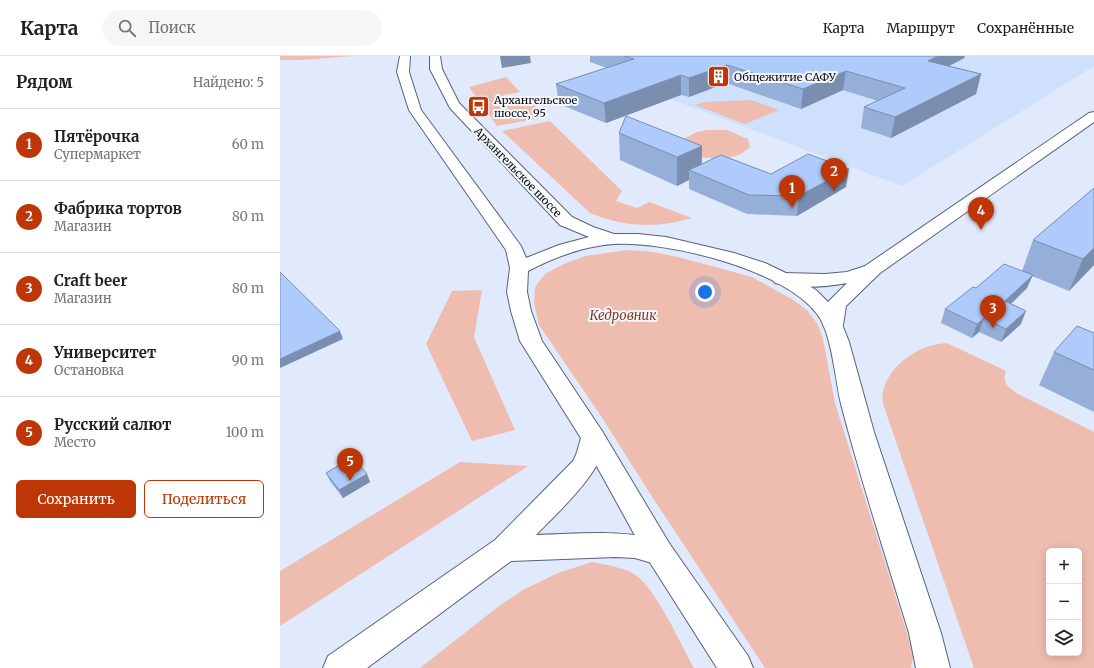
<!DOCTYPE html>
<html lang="ru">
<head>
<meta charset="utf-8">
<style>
	body { margin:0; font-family:Merriweather,serif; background:#f6f6f6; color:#202124 }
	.controls { position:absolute; right:12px; bottom:12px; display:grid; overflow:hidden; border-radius:6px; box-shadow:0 2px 10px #0003 }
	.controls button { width:36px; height:36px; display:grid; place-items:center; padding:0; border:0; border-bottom:1px solid #e0e0e0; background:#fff; color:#202124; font:20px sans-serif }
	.you { position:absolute; left:425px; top:236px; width:14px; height:14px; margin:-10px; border:3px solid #fff; border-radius:50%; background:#1a73e8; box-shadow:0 0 0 6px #1a73e833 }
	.badge { display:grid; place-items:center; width:26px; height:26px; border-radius:50%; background:#bf3606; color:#fff; font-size:13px; font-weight:700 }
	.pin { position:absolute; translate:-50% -33px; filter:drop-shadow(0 1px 2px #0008) }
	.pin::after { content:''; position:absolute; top:21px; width:14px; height:12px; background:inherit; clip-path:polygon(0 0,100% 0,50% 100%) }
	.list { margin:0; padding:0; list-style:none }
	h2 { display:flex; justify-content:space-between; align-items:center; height:52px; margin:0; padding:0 16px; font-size:17px }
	h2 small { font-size:13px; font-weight:400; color:#757577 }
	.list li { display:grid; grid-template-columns:26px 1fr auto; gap:12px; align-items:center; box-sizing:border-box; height:72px; padding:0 16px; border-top:1px solid #e0e0e0 }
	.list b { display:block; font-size:15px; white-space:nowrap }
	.list p { margin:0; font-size:13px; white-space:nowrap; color:#757577 }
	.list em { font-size:13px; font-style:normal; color:#757577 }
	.actions { display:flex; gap:8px; padding:12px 16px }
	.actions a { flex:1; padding:9px 0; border:1px solid #bf3606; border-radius:6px; text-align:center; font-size:14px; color:#bf3606 }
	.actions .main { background:#bf3606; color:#fff }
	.icon { flex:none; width:22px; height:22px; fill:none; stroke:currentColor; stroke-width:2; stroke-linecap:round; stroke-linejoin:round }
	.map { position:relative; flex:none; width:814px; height:612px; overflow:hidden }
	header { display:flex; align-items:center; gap:24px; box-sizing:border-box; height:56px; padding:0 20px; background:#fff; border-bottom:1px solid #e0e0e0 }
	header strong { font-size:19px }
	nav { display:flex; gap:22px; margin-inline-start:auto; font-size:14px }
	.search { width:280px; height:36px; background:#f6f6f6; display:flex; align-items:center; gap:10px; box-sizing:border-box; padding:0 14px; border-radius:22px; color:#757577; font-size:15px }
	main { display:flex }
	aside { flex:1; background:#fff }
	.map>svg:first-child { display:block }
	.built { fill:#cee0fc }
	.green { fill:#efbdaf; fill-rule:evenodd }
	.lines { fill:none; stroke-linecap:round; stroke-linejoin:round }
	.minor-casing { stroke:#576375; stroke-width:2 }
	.major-casing { stroke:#576375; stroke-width:2 }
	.minor { fill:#fff; fill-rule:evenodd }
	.major { fill:#fff; fill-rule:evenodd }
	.wall { fill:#96afd8 }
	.shaded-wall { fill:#7a8eb0 }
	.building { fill:#aecbfb; stroke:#7a8eb0 }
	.labels { text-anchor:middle; stroke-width:4; stroke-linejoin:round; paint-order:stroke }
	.far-poi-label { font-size:11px; fill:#0a0e15; stroke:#f4f7fb; text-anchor:start }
	.far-street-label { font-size:11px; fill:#0a0e15; stroke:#f4f7fb }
	.park-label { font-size:13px; font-style:italic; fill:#853d29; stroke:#f4f7fb }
</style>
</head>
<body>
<header>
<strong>Карта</strong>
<div class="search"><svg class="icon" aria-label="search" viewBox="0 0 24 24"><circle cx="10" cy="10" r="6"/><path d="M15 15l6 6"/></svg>Поиск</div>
<nav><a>Карта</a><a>Маршрут</a><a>Сохранённые</a></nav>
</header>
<main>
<aside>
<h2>Рядом<small>Найдено: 5</small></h2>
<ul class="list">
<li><span class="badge">1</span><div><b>Пятёрочка</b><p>Супермаркет</p></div><em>60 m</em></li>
<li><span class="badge">2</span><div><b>Фабрика тортов</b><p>Магазин</p></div><em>80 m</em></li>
<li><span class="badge">3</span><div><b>Craft beer</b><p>Магазин</p></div><em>80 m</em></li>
<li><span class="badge">4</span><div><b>Университет</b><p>Остановка</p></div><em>90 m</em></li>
<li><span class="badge">5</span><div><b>Русский салют</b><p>Место</p></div><em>100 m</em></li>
</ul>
<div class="actions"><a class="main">Сохранить</a><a>Поделиться</a></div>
</aside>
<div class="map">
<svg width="814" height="612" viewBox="0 0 814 612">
	<rect width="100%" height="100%" fill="#e0eafc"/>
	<polygon class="built" points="400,0 814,0 814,10 622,130 334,22"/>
	<g class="green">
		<polygon points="0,0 73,0 22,4 0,4"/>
		<polygon points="226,21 240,36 224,39 231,48 250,45 266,61 217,70 189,31"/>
		<polygon points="471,44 499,54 465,68 415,49 426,46"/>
		<path d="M270 65 342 135 336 145 357 152 369 146 412 162C377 173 343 171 310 157L222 75Z"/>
		<path d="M427 74H447L468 83 470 91C456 106 432 103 414 100L403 83 417 76Z"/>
		<polygon points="348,194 374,196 402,202 472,221 515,245 528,255 538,269 543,283 555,347 627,577 633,601 631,612 485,612 369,436 321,360 259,269 254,248 255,231 265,218 284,208 305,200"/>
		<polygon points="202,234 194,281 235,374 192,385 146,288 172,235"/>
		<path d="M667 287 726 315C722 326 727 330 736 337L814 376V612H694L603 348C603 344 602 339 603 335 610 307 641 288 667 287ZM769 495H799V597H769Z"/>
		<polygon points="180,406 248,410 0,570 0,515"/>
		<path d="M312 506C327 509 341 511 354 518 375 530 401 589 414 612H140L219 550 243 534 278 517Z"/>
	</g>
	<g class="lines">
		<defs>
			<g id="minor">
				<path d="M814 56V66L600 217 566 250 563 269 560 273 553 275 546 273 543 269 546 248 567 227C545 231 518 233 495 227L493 223 495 219 502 217 545 218 567 216 585 210 809 57Z"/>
				<path d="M313 372 322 375C338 403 275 459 256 479 301 478 346 472 389 487L393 496 389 505 379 509 355 502 335 501 231 505 87 612H43L48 600 215 484 293 405C299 395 299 384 304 375Z"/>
			</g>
			<path id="major" d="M120 0H130L129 16 141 54 241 190 246 202 279 189 309 181 280 169 170 52 150 13V0H160L162 13 179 47 292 161 313 171 334 178H358L386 181 454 197 485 207 512 220 536 234 552 250 560 263 569 286 594 376 661 577 670 612H636L629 577C606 501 581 425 561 348 555 323 552 277 537 258 504 213 387 185 334 188 304 190 275 201 248 215L247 236 251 255 262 285 322 375 389 487 468 600 473 612H437L369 505 304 387 240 285 231 255 227 236 230 212 226 194 129 54 117 16Z"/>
		</defs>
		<use href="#minor" class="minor-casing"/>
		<use href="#major" class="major-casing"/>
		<use href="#minor" class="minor"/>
		<use href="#major" class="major"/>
	</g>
	<g class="wall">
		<polygon points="310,0 685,0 684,2 669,10 701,18 696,38 611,82 581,72 584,51 598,45 563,34 521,53 446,27 409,41 401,39 326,67 279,48 276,28 327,12 310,6"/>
		<polygon points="339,77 422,90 422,108 491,118 566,131 517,160 467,158 409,133 409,124 397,130 340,104"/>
		<polygon points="814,132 814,209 789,235 752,220 747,232 731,248 741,268 721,286 699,276 692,282 661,267 665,253 696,232 742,215 753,184"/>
		<polygon points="814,277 814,356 759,329 774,296"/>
		<polygon points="46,417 87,418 90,426 63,442 50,425"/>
	</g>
	<g class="shaded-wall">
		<polygon points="220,0 250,0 251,7 222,12"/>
		<polygon points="658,0 685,0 684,2 644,23 648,5"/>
		<polygon points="447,9 446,27 409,41 409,22"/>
		<polygon points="566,15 563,34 521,53 523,33"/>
		<polygon points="701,18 696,38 611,82 615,61"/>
		<polygon points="401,19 401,39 326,67 324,47"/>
		<polygon points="422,90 421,118 409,114 409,124 397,130 397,101"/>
		<polygon points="569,113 566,131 517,160 519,140"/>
		<polygon points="814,192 814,209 789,235 803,203"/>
		<polygon points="753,219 747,232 719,259 725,245"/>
		<polygon points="746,255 741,268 721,286 726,273"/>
		<polygon points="704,262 699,276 692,282 697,268"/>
		<polygon points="60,275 63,283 0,312 0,303"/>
		<polygon points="87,418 90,426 63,442 59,434"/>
	</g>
	<g class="building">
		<polygon points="344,0 658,0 648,5 701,18 615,61 584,51 625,32 566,15 523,33 447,9 409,22 401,19 324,47 276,28 354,3"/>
		<polygon points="346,60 422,90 397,101 339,77"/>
		<polygon points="528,98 569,113 519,140 469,139 409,114 441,99 491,118"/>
		<polygon points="814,132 814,192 803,203 753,184"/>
		<polygon points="724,208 753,219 725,245 746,255 726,273 704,262 697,268 665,253 693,231 696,232"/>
		<polygon points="0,216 60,275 0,303"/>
		<polygon points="797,270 814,277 814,314 774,296"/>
		<polygon points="73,401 87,418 59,434 46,417"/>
	</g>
	<defs>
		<symbol id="building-square" viewBox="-11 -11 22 22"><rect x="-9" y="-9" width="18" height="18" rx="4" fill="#bf3606" stroke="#f4f7fb"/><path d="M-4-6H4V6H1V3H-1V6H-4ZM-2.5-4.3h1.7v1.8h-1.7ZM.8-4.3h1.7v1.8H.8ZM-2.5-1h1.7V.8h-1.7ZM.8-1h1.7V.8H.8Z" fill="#fff"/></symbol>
		<symbol id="bus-square" viewBox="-11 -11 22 22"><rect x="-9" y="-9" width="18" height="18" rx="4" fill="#bf3606" stroke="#f4f7fb"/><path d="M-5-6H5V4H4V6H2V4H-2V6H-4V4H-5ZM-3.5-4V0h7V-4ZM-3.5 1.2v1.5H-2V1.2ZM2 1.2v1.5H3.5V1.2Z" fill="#fff"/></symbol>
	</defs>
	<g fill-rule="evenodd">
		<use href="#building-square" x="426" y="8" width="25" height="25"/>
		<use href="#bus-square" x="186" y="38" width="25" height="25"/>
	</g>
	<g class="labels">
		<g class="far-poi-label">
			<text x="454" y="25">Общежитие САФУ</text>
			<text x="214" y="48">Архангельское<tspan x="214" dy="13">шоссе, 95</tspan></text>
		</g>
		<g class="far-street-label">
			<text transform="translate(238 116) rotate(46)" y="4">Архангельское шоссе</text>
		</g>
		<g class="park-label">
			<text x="343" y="264">Кедровник</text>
		</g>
	</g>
</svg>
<div class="controls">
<button>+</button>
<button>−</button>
<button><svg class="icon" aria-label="layers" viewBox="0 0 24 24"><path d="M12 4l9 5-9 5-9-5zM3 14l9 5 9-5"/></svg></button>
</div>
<div class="you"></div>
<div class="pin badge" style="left:512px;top:152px">1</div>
<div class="pin badge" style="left:554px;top:135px">2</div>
<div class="pin badge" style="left:713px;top:272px">3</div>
<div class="pin badge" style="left:701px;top:174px">4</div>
<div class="pin badge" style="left:70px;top:425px">5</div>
</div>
</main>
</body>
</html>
